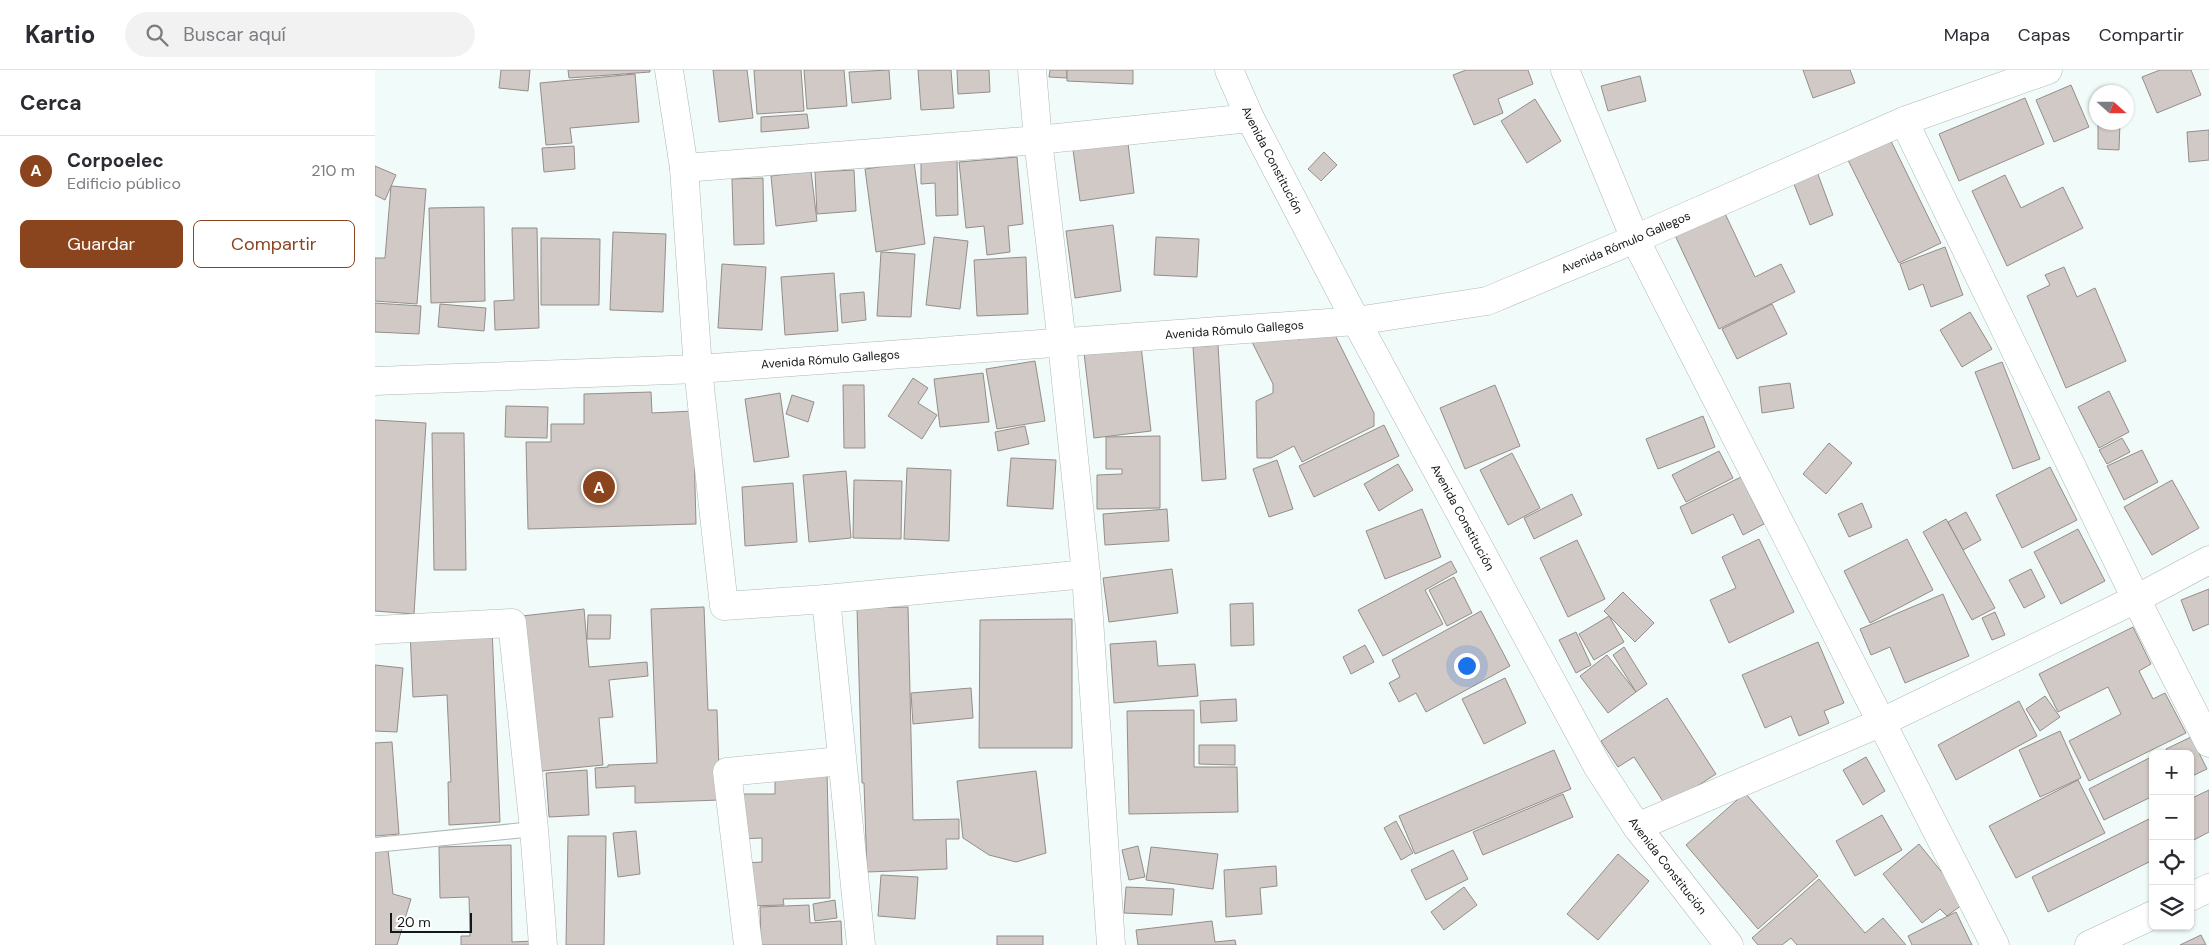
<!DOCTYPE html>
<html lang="es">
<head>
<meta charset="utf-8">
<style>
	body { margin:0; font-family:"DM Sans",sans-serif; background:#f2f2f3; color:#2b2b33 }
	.controls { position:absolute; right:15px; bottom:15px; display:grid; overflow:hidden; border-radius:8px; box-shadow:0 1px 4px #0004 }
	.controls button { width:45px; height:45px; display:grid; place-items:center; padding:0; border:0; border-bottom:1px solid #e1e1e2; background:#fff; color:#2b2b33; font:25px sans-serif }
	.compass { position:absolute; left:1714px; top:15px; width:45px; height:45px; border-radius:50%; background:#fff; box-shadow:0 1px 4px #0004; rotate:111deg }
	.scale { position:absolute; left:15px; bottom:12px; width:82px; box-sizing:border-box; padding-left:5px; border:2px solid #141717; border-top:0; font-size:14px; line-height:18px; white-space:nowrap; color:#141717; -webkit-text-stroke:4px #fff; paint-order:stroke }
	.you { position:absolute; left:1091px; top:595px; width:18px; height:18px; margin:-12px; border:4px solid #fff; border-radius:50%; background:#1a73e8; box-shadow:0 0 0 8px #1a73e833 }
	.badge { display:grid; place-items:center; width:32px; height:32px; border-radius:50%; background:#8a441e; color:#fff; font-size:16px; font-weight:700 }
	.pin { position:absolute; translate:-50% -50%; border:2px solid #fff; box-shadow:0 1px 5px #0006 }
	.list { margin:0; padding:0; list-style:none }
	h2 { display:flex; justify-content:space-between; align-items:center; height:65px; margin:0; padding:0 20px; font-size:21px }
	h2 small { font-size:16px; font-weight:400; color:#7c7c81 }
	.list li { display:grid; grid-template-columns:32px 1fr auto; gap:15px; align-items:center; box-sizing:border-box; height:70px; padding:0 20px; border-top:1px solid #e1e1e2 }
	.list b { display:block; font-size:19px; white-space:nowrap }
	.list p { margin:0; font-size:16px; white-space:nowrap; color:#7c7c81 }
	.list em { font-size:16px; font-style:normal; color:#7c7c81 }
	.actions { display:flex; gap:10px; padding:15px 20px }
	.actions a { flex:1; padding:11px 0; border:1px solid #8a441e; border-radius:8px; text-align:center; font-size:18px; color:#8a441e }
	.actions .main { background:#8a441e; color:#fff }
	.icon { flex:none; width:28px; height:28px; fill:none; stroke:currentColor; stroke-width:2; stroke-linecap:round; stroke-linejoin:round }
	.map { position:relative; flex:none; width:1834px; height:875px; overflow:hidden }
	header { display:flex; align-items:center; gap:30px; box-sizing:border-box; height:70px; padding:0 25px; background:#fff; border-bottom:1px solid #e1e1e2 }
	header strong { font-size:24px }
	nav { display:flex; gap:28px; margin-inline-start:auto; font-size:18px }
	.search { width:350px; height:45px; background:#f2f2f3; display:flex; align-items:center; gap:12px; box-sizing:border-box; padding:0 18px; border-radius:28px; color:#7c7c81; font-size:19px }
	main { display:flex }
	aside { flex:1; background:#fff }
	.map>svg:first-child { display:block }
	.building { fill:#d1c9c6; stroke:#958d8a }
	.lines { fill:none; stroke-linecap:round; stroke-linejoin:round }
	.lane-casing { stroke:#afb8b7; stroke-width:16 }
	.street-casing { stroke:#afb8b7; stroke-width:29 }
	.lane { stroke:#fff; stroke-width:14 }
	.street { stroke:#fff; stroke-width:28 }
	.labels { text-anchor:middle; stroke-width:4; stroke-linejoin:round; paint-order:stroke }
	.street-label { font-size:12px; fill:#141717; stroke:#fff }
</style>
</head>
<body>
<header>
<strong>Kartio</strong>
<div class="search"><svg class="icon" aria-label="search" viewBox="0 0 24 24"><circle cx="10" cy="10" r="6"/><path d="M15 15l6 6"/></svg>Buscar aquí</div>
<nav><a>Mapa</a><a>Capas</a><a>Compartir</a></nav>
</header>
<main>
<aside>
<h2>Cerca<small></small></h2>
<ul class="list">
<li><span class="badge">A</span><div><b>Corpoelec</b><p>Edificio público</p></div><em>210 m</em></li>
</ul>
<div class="actions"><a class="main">Guardar</a><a>Compartir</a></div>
</aside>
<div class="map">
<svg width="1834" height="875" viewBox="0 0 1834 875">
	<rect width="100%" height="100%" fill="#f1fbf9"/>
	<g class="building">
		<polygon points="126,0 155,0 153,21 124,18"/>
		<polygon points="193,0 275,0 275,2 194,8"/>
		<polygon points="338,0 372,0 378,48 344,52"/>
		<polygon points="379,0 426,0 429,41 382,44"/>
		<polygon points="429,0 469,0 472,36 432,39"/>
		<polygon points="514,0 516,29 477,33 474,2"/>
		<polygon points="543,0 576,0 579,38 546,40"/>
		<polygon points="582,0 614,0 615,22 583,24"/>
		<polygon points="675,0 692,0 692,8 674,7"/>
		<polygon points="692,0 758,0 758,14 692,11"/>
		<polygon points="1091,0 1153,0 1158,14 1123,29 1128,43 1099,55 1078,5"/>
		<polygon points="1428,0 1475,0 1480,13 1438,28"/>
		<polygon points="1785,0 1816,0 1826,25 1782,43 1767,7"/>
		<polygon points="260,4 264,52 195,58 197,73 171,75 165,13"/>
		<polygon points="1265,6 1271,31 1233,41 1226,16"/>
		<polygon points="1696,15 1714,57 1679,72 1661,30"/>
		<polygon points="1650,28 1669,74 1584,111 1564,64"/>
		<polygon points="1160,29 1186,71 1152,93 1126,51"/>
		<polygon points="432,44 434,58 386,62 386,47"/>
		<polygon points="1723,52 1745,52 1744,80 1723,79"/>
		<polygon points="1834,60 1834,90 1814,92 1812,62"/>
		<polygon points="1512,63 1566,173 1524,193 1470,84"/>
		<polygon points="753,73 759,123 705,131 698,80"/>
		<polygon points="199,76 200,99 169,102 167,78"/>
		<polygon points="949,82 962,95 946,111 933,99"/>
		<polygon points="642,87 648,154 633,156 635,182 612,185 609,156 591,158 584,92"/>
		<polygon points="582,90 583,145 561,146 560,113 546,114 546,91"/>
		<polygon points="539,92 550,174 501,182 490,99"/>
		<polygon points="0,96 21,105 10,130 0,125"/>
		<polygon points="1441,99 1458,145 1435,155 1417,109"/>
		<polygon points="479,100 481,141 442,144 440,102"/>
		<polygon points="436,101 442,151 401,156 396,106"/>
		<polygon points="1630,105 1646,138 1688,117 1708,158 1632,196 1597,121"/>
		<polygon points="388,108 389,174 359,175 357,109"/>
		<polygon points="16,116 51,119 42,234 0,231 0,188 10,188"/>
		<polygon points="1346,135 1380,207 1406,194 1420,222 1344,259 1297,159"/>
		<polygon points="109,137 110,231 56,233 54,138"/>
		<polygon points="738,155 746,221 700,228 691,161"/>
		<polygon points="137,158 162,158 164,258 120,260 119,231 139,230"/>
		<polygon points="238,162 291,164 288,242 235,240"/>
		<polygon points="559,167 593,171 585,239 551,235"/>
		<polygon points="781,167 824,169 822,207 779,205"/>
		<polygon points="166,168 225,169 224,235 166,235"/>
		<polygon points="1570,177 1588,225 1556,237 1548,214 1534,220 1525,194"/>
		<polygon points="506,182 540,184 536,247 502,246"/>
		<polygon points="651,187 653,244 602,246 599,190"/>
		<polygon points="347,194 391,197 387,260 343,258"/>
		<polygon points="1689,197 1702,227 1720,218 1751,291 1691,318 1652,226 1675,215 1670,205"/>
		<polygon points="459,203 463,261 410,265 406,207"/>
		<polygon points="489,222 491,250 467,253 465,224"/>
		<polygon points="0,233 46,236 44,264 0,262"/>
		<polygon points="65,234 111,238 109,261 63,257"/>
		<polygon points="1397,234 1412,264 1362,289 1347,259"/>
		<polygon points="1595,242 1617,279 1587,297 1565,260"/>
		<polygon points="958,261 999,343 999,356 927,392 919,376 896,388 882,388 881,331 898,323 898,314 876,270 919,262 923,270 939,262"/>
		<polygon points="843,275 851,409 827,411 818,277"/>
		<polygon points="766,276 776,361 719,368 709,283"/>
		<polygon points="660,291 670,351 622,359 611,299"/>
		<polygon points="1627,292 1665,389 1638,399 1600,302"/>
		<polygon points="608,303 614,352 565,357 559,309"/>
		<polygon points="538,308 553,318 543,333 562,345 547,369 513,346"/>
		<polygon points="1415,313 1419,338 1387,343 1384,317"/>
		<polygon points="468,315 489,315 490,378 469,378"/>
		<polygon points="1120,315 1145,376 1090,399 1065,338"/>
		<polygon points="1734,321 1754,362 1724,378 1703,337"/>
		<polygon points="276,322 277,343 318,341 321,454 153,459 151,372 176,372 176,354 209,354 209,324"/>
		<polygon points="405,323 414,387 379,392 370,329"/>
		<polygon points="417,325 439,332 433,352 411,344"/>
		<polygon points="131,336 173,337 172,368 130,367"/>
		<polygon points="1328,346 1340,377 1283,399 1271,369"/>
		<polygon points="0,350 51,353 39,544 0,541"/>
		<polygon points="1009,355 1024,386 939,427 924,396"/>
		<polygon points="650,356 654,374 623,381 620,362"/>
		<polygon points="57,363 89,363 91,500 59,500"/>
		<polygon points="785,366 785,438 722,439 722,405 747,404 747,399 731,399 731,367"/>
		<polygon points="1747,368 1755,382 1732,394 1724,380"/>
		<polygon points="1454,373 1477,393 1451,424 1428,404"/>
		<polygon points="1767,380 1783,412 1749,430 1732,396"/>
		<polygon points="1344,381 1358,408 1311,432 1297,405"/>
		<polygon points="1137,383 1165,438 1133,455 1105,400"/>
		<polygon points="636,388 681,390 678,439 632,436"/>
		<polygon points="902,390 918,439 894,447 878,399"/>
		<polygon points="1023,394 1038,420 1004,441 989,414"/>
		<polygon points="1675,397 1702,450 1647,478 1621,425"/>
		<polygon points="532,398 576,400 574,471 529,469"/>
		<polygon points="471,401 476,468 434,472 428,405"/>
		<polygon points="1366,407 1389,454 1368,465 1358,444 1317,464 1305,437"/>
		<polygon points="479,410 527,411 526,469 478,468"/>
		<polygon points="1797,410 1824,458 1777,485 1749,437"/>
		<polygon points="418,413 422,472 370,476 367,417"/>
		<polygon points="1197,424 1207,445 1159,469 1149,448"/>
		<polygon points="1487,433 1497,457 1474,467 1463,444"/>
		<polygon points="792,439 794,471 730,475 728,444"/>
		<polygon points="1047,439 1066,487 1010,509 991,461"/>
		<polygon points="1591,442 1606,470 1588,480 1573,452"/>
		<polygon points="1571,449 1620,538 1597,550 1548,462"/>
		<polygon points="1703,459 1730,511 1686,534 1659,482"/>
		<polygon points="1384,469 1419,542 1354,573 1335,530 1361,518 1347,487"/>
		<polygon points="1532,469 1558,520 1495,553 1469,501"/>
		<polygon points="1202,470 1230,529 1193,547 1165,488"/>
		<polygon points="1076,491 1082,502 1050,520 1068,554 1008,586 983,540"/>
		<polygon points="797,499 803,543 734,552 728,508"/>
		<polygon points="1656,499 1670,527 1649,538 1634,510"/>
		<polygon points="1079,507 1097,543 1072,556 1054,520"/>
		<polygon points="1834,519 1834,554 1818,561 1806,530"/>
		<polygon points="1248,522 1279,553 1260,572 1229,541"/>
		<polygon points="1568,524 1594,586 1530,613 1515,577 1496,585 1485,559"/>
		<polygon points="878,533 879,575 856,576 855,534"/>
		<polygon points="329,537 333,640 342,640 345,730 260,733 260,716 221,718 220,698 233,697 233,695 282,693 276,539"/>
		<polygon points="533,537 538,750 584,749 584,769 571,769 572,799 492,802 489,713 487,713 482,538"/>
		<polygon points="209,539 214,597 272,592 273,606 234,610 238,647 224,648 228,695 157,702 147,546"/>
		<polygon points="1106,541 1135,596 1051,642 1041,623 1024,632 1014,613 1025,607 1017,590"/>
		<polygon points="1620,542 1630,565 1617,570 1607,548"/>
		<polygon points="213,545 236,545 235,569 212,569"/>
		<polygon points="1234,546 1249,572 1219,590 1204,564"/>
		<polygon points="697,549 697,678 604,678 605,550"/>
		<polygon points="1758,557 1776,594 1764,601 1778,629 1790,623 1811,663 1714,711 1694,671 1746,644 1733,617 1683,642 1664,604"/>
		<polygon points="117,558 125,752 74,755 73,712 76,712 72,625 38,627 35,562"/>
		<polygon points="1201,562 1216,595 1201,603 1184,570"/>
		<polygon points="781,571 783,596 820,594 823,626 739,633 735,574"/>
		<polygon points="1443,572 1469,633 1449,641 1454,653 1424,666 1416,646 1390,658 1367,605"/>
		<polygon points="990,575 999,592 976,604 968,587"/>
		<polygon points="1249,577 1272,614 1261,622 1238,585"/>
		<polygon points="1232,585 1261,622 1233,643 1205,606"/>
		<polygon points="0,595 28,598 22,662 0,661"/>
		<polygon points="1130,608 1151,653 1109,674 1087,629"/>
		<polygon points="596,618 598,648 538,654 536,623"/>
		<polygon points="1670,626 1685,647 1665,661 1651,639"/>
		<polygon points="1292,628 1341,704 1291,736 1259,687 1243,697 1226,671"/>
		<polygon points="861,629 862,651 826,653 825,631"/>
		<polygon points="1644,631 1662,666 1581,710 1563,675"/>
		<polygon points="819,640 819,697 862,697 863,742 754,744 752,641"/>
		<polygon points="1685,661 1706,708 1665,727 1644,680"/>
		<polygon points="1816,667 1832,699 1815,707 1815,684 1794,684 1791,679"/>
		<polygon points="17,672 24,764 0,766 0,673"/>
		<polygon points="824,675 860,675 860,695 824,694"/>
		<polygon points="1179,680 1196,719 1040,784 1024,746"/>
		<polygon points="1778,686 1778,726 1729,750 1714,719"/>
		<polygon points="1491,687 1510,721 1488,735 1468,700"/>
		<polygon points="212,700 214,745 174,747 171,703"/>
		<polygon points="661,701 671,783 641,792 614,785 588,768 582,711"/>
		<polygon points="452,702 455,828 408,829 409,835 371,836 370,793 387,792 387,768 362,769 361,724 400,724 400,703"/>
		<polygon points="1703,710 1730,763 1641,808 1614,756"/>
		<polygon points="1834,720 1834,762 1815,772 1815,729"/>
		<polygon points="1370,723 1443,806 1383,859 1311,775"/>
		<polygon points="1188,724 1198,747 1108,785 1098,762"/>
		<polygon points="1507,745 1527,780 1480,806 1461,771"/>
		<polygon points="1778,747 1778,790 1673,842 1657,807"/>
		<polygon points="1021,751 1038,783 1026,790 1009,758"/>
		<polygon points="261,761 265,804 243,807 238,763"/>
		<polygon points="193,766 231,766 229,875 191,875"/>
		<polygon points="1544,774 1591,832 1572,846 1565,839 1547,853 1508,804"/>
		<polygon points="136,775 137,872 158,871 159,875 86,875 86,866 95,866 94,827 65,828 64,777"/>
		<polygon points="763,776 770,807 754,810 747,780"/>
		<polygon points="776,777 843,784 838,819 771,810"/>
		<polygon points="13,780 18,824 36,829 22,875 0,875 0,782"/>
		<polygon points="1078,780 1093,809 1051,830 1036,800"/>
		<polygon points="1243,784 1274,811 1223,870 1192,844"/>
		<polygon points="901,796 902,816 885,818 887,844 851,847 849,800"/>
		<polygon points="506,805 543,807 540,849 503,846"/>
		<polygon points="1444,809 1490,863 1508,848 1531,875 1422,875 1416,868 1407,875 1383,875 1377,868"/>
		<polygon points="751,817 799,819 797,845 749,843"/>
		<polygon points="1089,817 1102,835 1069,860 1056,842"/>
		<polygon points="460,830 462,848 440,851 438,834"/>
		<polygon points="434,835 435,853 466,851 467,875 386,875 385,837"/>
		<polygon points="1581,842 1597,875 1537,875 1533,866"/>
		<polygon points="837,851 840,872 860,870 861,875 763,875 761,860"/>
		<polygon points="1826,865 1831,875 1805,875"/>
		<rect x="622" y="866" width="46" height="9"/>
	</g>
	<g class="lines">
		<defs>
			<polyline id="lane" points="0,775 159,759"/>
			<g id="street">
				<polyline points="294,0 309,98 323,299 349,536 451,529 711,504"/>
				<polyline points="657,0 663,70 687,273 711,504 736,875"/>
				<path id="s1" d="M854 0 875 48 981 251 1223 697 1262 757 1354 875"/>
				<polyline points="1190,0 1260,169 1620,875"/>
				<polyline points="1529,51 1761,529 1834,673"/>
				<polyline points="309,98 663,70 875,48"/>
				<path id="s2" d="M0 311 323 299 981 251 1112 231 1260 169 1529 51 1673 0"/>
				<polyline points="451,529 486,875"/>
				<polyline points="0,560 137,553 159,759 168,875"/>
				<polyline points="1262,757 1505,653 1761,529 1834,490"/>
				<polyline points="1815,827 1834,818"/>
				<polyline points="373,875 352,702 466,691"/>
				<polyline points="1714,875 1778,845"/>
			</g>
		</defs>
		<use href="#lane" class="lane-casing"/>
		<use href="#street" class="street-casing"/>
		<use href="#lane" class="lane"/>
		<use href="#street" class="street"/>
	</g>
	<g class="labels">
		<g class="street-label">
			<text dy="4" stroke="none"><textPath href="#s1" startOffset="100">Avenida Constitución</textPath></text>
			<text dy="4" stroke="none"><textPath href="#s2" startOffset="1266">Avenida Rómulo Gallegos</textPath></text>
			<text dy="4" stroke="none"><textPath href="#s2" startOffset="861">Avenida Rómulo Gallegos</textPath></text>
			<text dy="4" stroke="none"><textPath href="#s2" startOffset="456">Avenida Rómulo Gallegos</textPath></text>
			<text dy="4" stroke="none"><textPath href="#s1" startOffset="505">Avenida Constitución</textPath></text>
			<text dy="4" stroke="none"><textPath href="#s1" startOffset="910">Avenida Constitución</textPath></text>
		</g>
	</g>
</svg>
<div class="controls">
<button>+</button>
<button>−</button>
<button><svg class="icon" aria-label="locate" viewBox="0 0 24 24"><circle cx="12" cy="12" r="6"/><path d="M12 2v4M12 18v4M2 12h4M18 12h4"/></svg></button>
<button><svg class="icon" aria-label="layers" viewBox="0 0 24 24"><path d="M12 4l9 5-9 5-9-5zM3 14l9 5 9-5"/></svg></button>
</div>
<svg class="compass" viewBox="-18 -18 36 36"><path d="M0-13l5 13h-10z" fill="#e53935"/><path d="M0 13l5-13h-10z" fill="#7c7c81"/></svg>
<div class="scale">20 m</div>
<div class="you"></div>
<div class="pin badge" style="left:224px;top:417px">A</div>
</div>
</main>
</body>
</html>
